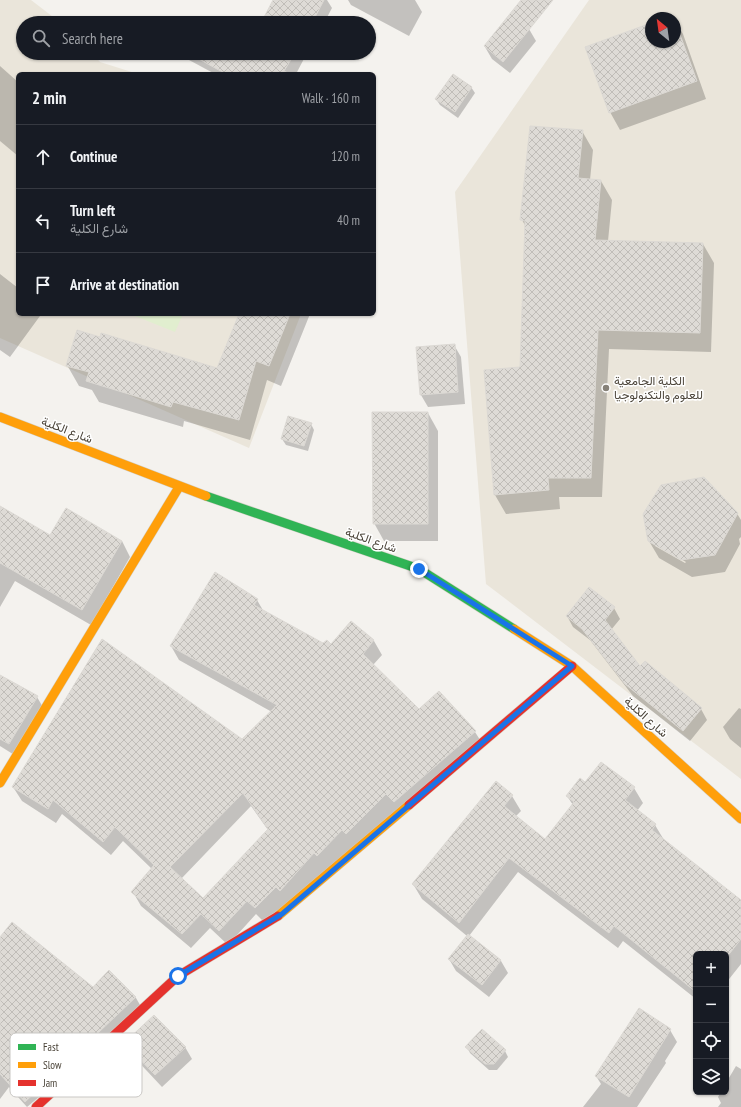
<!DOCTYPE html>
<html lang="en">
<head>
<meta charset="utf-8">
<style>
	body { margin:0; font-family:"PT Sans Narrow",Vazirmatn,sans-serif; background:#242831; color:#f1f3f6 }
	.controls { position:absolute; right:12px; bottom:12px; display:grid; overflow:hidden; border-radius:6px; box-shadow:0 1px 3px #0004 }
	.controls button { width:36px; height:36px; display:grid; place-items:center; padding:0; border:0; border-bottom:1px solid #363941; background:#171b24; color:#f1f3f6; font:20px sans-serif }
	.compass { position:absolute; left:645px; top:12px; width:36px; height:36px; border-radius:50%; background:#171b24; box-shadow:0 1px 3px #0004; rotate:331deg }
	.stop { position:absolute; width:12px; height:12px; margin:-9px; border:3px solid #1a73e8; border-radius:50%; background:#fff }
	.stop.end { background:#1a73e8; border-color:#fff; box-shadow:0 1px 4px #0008 }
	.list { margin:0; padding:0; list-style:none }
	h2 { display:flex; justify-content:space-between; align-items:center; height:52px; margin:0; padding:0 16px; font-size:17px }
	h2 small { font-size:13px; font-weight:400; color:#9ea1a6 }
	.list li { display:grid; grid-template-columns:26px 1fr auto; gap:12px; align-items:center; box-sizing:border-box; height:64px; padding:0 16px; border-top:1px solid #363941 }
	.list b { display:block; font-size:15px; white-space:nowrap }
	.list p { margin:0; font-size:13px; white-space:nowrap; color:#9ea1a6 }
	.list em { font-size:13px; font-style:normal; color:#9ea1a6 }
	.icon { flex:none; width:22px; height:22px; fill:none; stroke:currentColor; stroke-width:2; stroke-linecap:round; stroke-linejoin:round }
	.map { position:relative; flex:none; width:741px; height:1107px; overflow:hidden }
	.search { position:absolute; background:#171b24; box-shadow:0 1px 3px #0004; left:16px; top:16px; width:360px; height:44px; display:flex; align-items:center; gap:10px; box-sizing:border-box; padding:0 14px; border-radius:22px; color:#9ea1a6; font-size:15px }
	.panel { position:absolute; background:#171b24; box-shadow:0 1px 3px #0004; left:16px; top:72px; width:360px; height:244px; border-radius:6px }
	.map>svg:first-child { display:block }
	.education { fill:#eae5da; fill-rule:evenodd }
	.grass { fill:#e1eecf }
	.shadow { fill:#0003; fill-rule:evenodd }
	.building { fill:url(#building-cross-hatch); stroke:#dcd9d4; fill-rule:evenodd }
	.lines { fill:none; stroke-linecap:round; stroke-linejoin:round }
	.fast-casing { stroke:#d3cfc5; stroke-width:10 }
	.slow-casing { stroke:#d3cfc5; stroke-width:10 }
	.jam-casing { stroke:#d3cfc5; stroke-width:10 }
	.fast { stroke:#30b455; stroke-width:9 }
	.slow { stroke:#ff9f0a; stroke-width:9 }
	.jam { stroke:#e5322d; stroke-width:9 }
	.route { stroke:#1a73e8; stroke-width:5 }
	.poi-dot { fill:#868178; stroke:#fff; stroke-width:1.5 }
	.labels { text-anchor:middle; stroke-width:3; stroke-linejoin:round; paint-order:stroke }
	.poi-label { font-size:12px; fill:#4b4439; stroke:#fff; text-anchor:start }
	.street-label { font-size:12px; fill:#4b4439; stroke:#fff }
	.key { fill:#fff; stroke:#c9c7c4; stroke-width:1 }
	.key-label { font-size:11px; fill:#4b4439 }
</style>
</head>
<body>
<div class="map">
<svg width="741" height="1107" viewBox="0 0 741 1107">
	<defs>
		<pattern id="building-cross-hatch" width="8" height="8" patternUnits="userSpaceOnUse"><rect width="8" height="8" fill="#dedbd6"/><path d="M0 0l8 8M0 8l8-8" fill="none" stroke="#c0bdb8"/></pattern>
	</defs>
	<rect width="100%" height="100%" fill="#f4f2ee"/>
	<g class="education">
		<polygon points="0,0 31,0 61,23 23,23 23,53 92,53 100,62 138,74 18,74 18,314 301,314 249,448 0,338"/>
		<path d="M589 0H741V779L486 584 455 192ZM651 18H675V42H651Z"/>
	</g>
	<polygon class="grass" points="130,314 183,314 175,332"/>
	<g class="shadow">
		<polygon points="275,0 327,0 332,8 324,23 262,23"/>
		<polygon points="348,0 415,0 422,12 409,36 351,5"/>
		<polygon points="183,18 192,23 180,23"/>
		<polygon points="675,21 683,34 706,99 620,130 610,112 651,24 651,42 675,42"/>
		<polygon points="529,29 536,41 510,73 492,59 485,47"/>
		<polygon points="176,53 307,53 296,74 215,74"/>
		<polygon points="0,66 18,82 18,156 0,141"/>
		<polygon points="471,87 475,93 458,118 440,105 436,99"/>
		<polygon points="582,131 593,150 590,180 601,181 612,200 608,241 703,244 714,263 711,352 609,349 602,497 559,497 560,509 506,514 495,495 521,368 526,227 522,220"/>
		<polygon points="0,274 18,288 18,314 39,314 40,316 10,357 0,350"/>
		<polygon points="240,314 310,314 281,386 267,380 250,440 184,421 183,427 99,402 92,390 79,386 67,365 218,369"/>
		<polygon points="454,345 461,357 465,404 428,407 421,395"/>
		<polygon points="428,413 438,431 438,541 384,541 374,523"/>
		<polygon points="311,424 314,430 308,451 286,445 282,439"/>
		<polygon points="0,507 50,536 122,541 130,557 91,625 15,581 0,607"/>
		<path d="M736 512 741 520V537L739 539 740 544 725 572 692 577 659 558 649 541ZM655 544 686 562 685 563 655 546Z"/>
		<path d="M257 600 264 612 323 644 331 646 351 622 374 641 382 655 373 665 419 710 439 692 475 732 484 746 264 922 256 914 228 945 210 928 191 948 141 906 133 892 152 869 123 841 111 855 62 814 56 823 22 801 13 787 243 740 272 712 179 660 171 646ZM251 806 268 830 203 900 181 879Z"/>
		<polygon points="614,608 620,619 611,630 640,667 701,709 707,720 690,741 633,696 590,640 573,627 567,616"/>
		<polygon points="0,676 37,697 44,709 16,756 0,746"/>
		<polygon points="739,708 741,709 741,748 730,739 723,727"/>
		<polygon points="586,783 634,788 643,803 637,811 655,825 664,840 741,901 741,964 726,983 726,954 696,954 696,999 623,941 618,948 518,872 469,936 501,961 508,973 489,997 456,971 449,959 467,936 422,899 413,884 512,796 521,811 516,816 545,840 573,805 567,796"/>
		<polygon points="0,938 93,988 109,972 136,998 143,1010 27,1107 9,1087 0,1099"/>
		<polygon points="639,1010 670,1030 677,1042 665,1061 666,1063 637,1107 583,1107 601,1084 596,1076"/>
		<polygon points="125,1043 185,1047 192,1059 162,1087 132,1055"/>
		<polygon points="467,1047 505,1051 508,1057 497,1070 489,1070 470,1053"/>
		<polygon points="736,1066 741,1069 741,1107 718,1107 721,1103 718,1097 721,1092 726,1092 726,1083"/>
	</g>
	<g class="building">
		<polygon points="273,0 324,0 312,23 261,23"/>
		<polygon points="521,0 553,0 503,62 484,46"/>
		<polygon points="675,21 697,81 609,113 585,47 651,23 651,42 675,42"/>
		<polygon points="188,53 295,53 284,71 290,74 226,74"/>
		<polygon points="453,74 472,87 455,112 435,99"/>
		<polygon points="530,126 583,130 578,178 601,180 595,240 703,243 700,333 598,330 591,478 548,478 549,490 494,495 484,370 520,367 525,221 520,220"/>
		<polygon points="239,314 290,314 269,366 256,361 239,420 173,402 171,407 86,381 89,372 66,366 77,330 100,337 101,333 217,368"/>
		<polygon points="455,344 458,392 420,395 416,347"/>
		<polygon points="372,412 428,412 428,524 373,524"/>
		<polygon points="288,416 312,423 304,446 281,439"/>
		<polygon points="704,477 738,513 715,555 681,560 648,541 643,514 661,485"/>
		<polygon points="0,506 50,535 66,508 122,541 82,610 0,563"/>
		<path d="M215 572 258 599 254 605 323 643 327 640 331 644 351 621 374 640 363 654 419 709 439 691 476 731 394 802 386 794 346 834 342 830 317 856 314 853 280 891 276 887 255 908 247 901 219 931 201 914 182 934 131 892 154 865 115 827 103 842 53 800 48 809 12 787 102 639 242 739 277 705 170 646ZM243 793 268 829 203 898 170 867Z"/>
		<polygon points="589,587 615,607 605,620 640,666 645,661 702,708 683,731 625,684 582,629 566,616"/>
		<polygon points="0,675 38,696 9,744 0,739"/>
		<polygon points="601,762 635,787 625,800 656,824 652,830 741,900 741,939 726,958 726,954 696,954 696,992 614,926 609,933 509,858 459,923 412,884 496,781 513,795 504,806 545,839 574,802 566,796 580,778 585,782"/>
		<polygon points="12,922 93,987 109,970 136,997 25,1102 0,1074 0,937"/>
		<polygon points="468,934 501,960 482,985 448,959"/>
		<polygon points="639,1008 671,1029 629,1097 595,1076"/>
		<polygon points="154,1015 186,1047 155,1075 124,1043"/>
		<polygon points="482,1029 506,1050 494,1064 485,1064 465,1047"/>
	</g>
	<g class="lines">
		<defs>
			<polyline id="fast" points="206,496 419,569 514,629"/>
			<g id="slow">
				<polyline points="0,417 206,496"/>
				<polyline points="514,629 572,666 741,819"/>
				<polyline points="0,783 179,487"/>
				<polyline points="278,916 409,805"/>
			</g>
			<g id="jam">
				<polyline points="409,805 572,666"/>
				<polyline points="36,1107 178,976 278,916"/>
			</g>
		</defs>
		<use href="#fast" class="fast-casing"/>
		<use href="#slow" class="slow-casing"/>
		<use href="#jam" class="jam-casing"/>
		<use href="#fast" class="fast"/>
		<use href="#slow" class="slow"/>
		<use href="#jam" class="jam"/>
	</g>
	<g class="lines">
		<polyline class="route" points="178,976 282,914 572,666 419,569"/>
	</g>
	<circle class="poi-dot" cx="606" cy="388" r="4"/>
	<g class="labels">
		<g class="poi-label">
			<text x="614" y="385">الكلية الجامعية<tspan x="614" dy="14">للعلوم والتكنولوجيا</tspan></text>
		</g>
		<g class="street-label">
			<text transform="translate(67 430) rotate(21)" y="4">شارع الكلية</text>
			<text transform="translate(371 540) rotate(19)" y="4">شارع الكلية</text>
			<text transform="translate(646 717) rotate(42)" y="4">شارع الكلية</text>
		</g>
	</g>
	<rect x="10" y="1033" width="132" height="64" rx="6" class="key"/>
	<rect x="18" y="1044" width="18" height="6" fill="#30b455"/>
	<rect x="18" y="1062" width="18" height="6" fill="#ff9f0a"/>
	<rect x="18" y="1080" width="18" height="6" fill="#e5322d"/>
	<g class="key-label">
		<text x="43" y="1051">Fast</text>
		<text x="43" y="1069">Slow</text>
		<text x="43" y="1087">Jam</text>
	</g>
</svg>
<div class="controls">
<button>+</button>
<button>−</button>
<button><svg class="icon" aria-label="locate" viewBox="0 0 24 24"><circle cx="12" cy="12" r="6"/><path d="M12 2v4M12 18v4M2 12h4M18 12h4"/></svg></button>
<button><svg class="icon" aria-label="layers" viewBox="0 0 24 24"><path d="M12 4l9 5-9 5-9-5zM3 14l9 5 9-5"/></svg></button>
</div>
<svg class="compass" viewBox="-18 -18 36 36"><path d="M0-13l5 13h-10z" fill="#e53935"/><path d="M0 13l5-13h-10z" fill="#9ea1a6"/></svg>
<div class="stop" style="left:178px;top:976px"></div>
<div class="stop end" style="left:419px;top:569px"></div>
<div class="search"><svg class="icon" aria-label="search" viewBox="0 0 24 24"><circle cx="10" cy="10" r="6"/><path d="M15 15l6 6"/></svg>Search here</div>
<section class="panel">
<h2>2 min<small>Walk · 160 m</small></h2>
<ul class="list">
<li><svg class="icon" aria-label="ahead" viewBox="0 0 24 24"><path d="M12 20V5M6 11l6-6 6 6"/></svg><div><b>Continue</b></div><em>120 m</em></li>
<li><svg class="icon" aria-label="left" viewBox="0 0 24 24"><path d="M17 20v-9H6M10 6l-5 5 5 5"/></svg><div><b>Turn left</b><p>شارع الكلية</p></div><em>40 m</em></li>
<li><svg class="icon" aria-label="arrive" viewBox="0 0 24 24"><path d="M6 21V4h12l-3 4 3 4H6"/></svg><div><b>Arrive at destination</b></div></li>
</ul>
</section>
</div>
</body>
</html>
